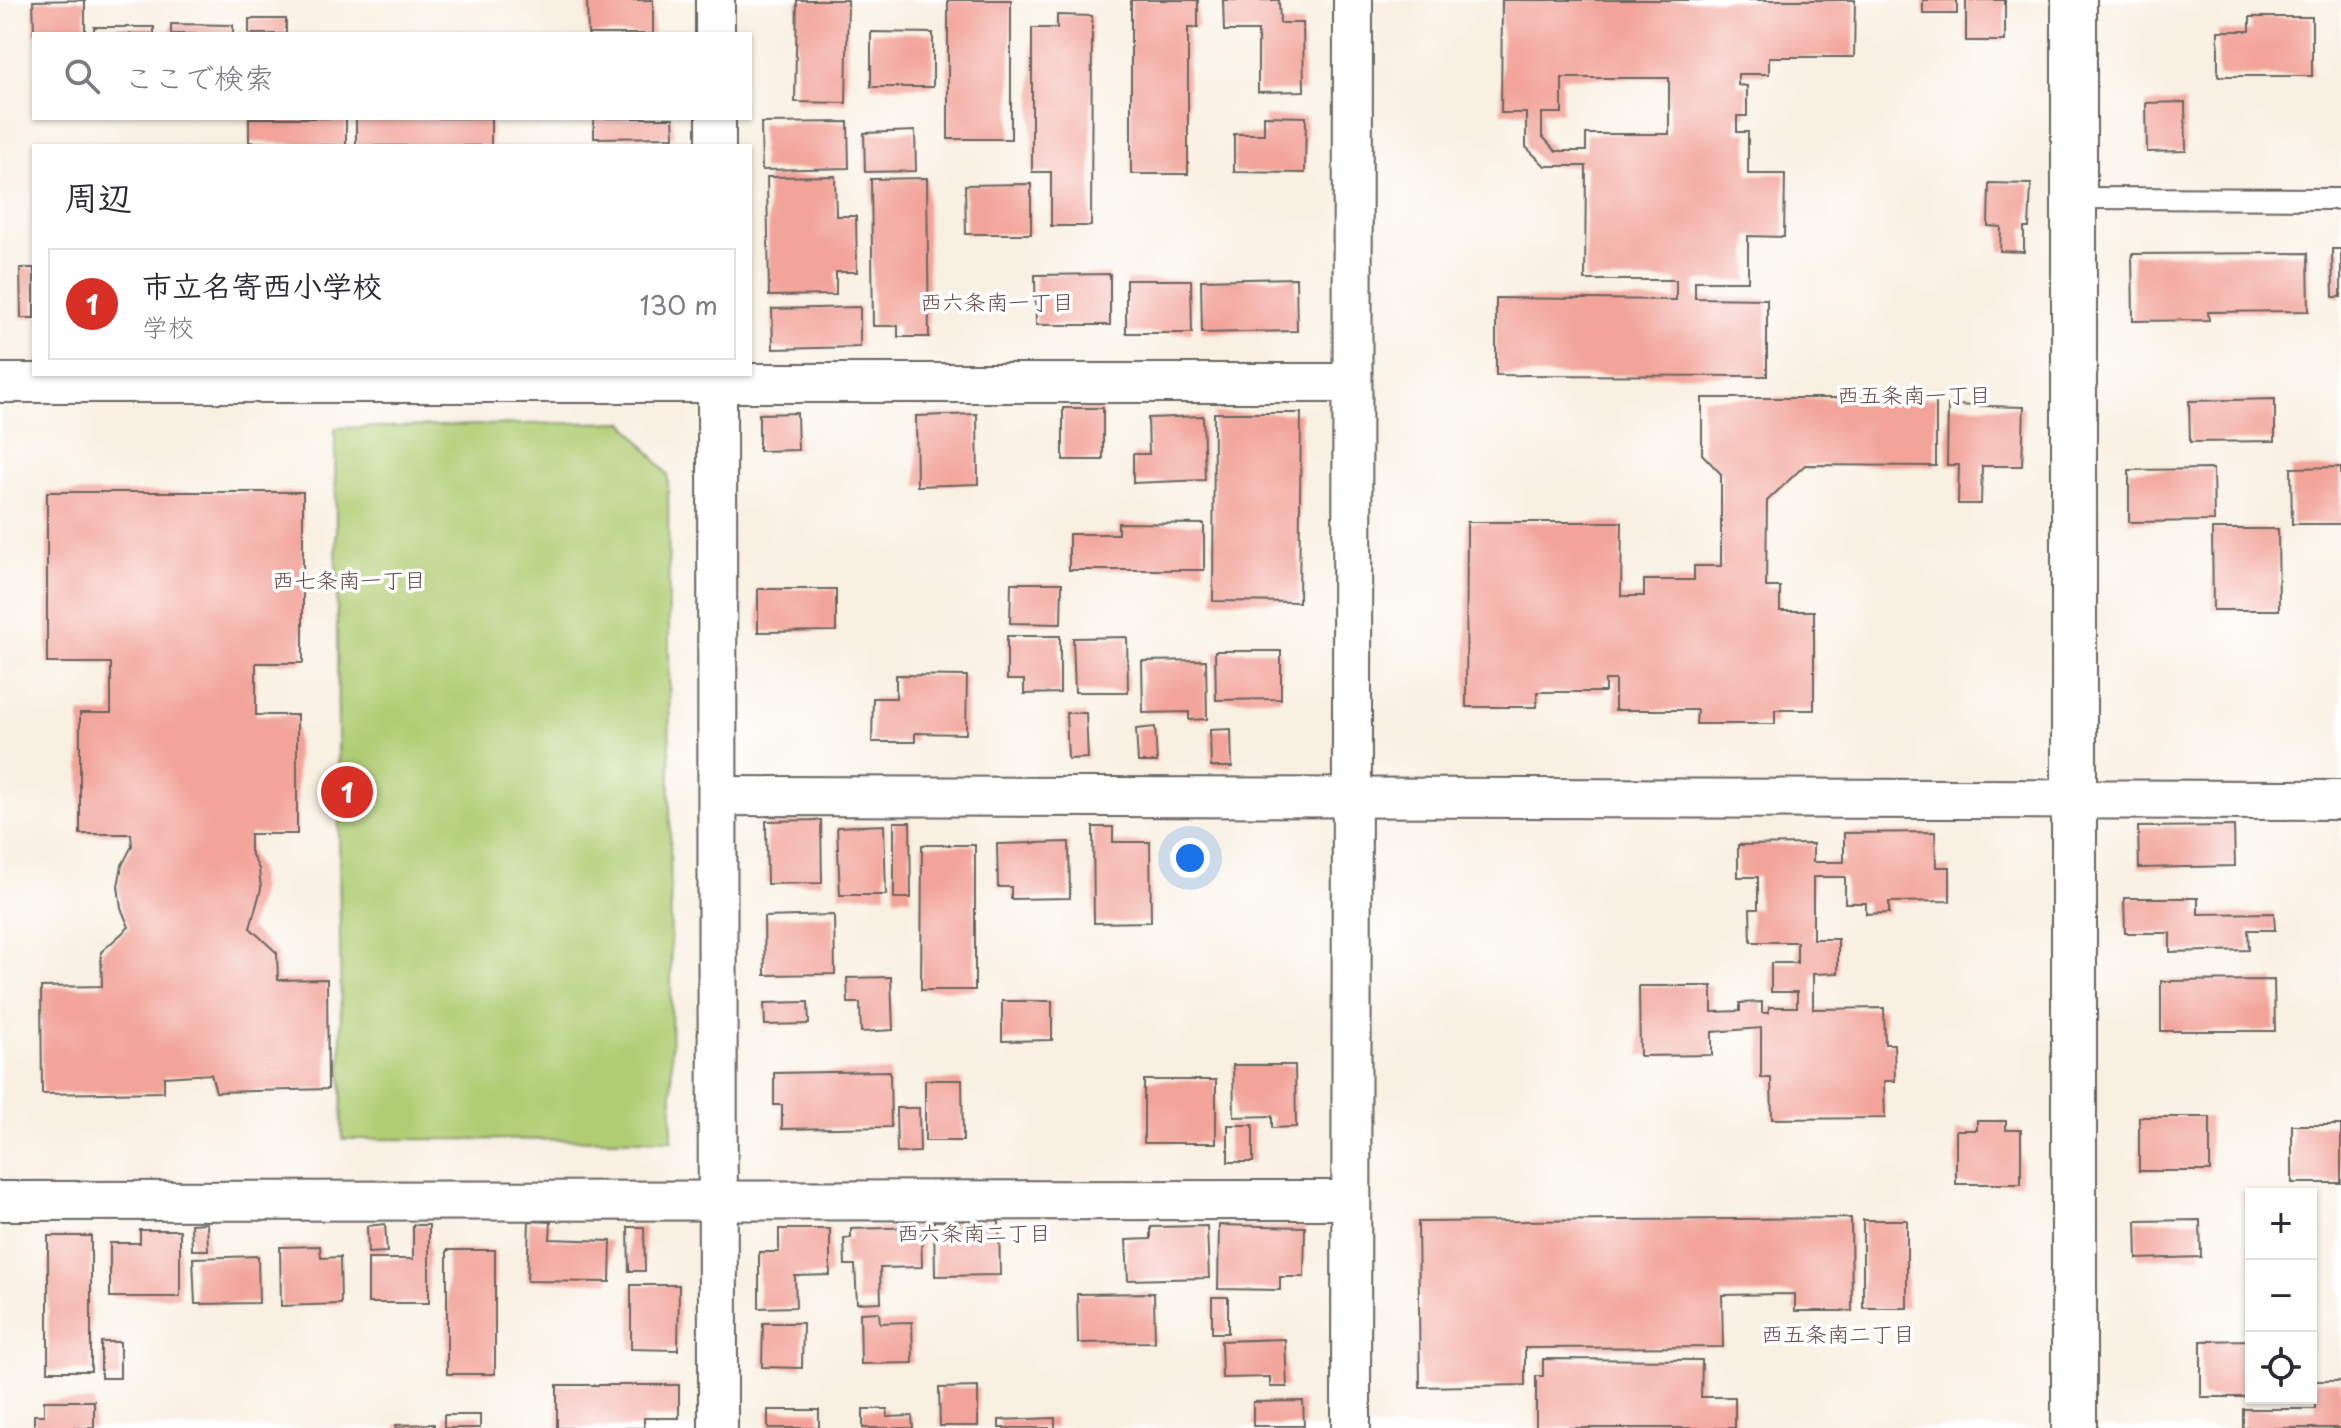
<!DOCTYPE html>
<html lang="ja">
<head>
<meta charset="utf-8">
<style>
	body { margin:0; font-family:"Playpen Sans","Klee One",sans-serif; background:#f2f2f3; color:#2b2b33 }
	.controls { position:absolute; right:24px; bottom:24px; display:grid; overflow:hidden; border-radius:0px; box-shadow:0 2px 6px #0004 }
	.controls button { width:72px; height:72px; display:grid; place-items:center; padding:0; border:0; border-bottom:2px solid #e1e1e2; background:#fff; color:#2b2b33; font:40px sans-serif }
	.you { position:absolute; left:1190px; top:858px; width:28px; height:28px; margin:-20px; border:6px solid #fff; border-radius:50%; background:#1a73e8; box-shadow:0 0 0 12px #1a73e833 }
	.badge { display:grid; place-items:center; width:52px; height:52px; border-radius:50%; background:#d93025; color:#fff; font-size:26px; font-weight:700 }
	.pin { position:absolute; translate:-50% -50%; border:4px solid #fff; box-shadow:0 2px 8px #0006 }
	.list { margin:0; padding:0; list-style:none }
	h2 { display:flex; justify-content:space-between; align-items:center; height:104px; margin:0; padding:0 32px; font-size:34px }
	h2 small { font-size:26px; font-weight:400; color:#7c7c81 }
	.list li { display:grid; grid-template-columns:52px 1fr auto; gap:24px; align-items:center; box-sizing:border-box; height:112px; margin:0 16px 16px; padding:0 16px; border:2px solid #e1e1e2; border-radius:0px }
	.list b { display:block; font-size:30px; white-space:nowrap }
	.list p { margin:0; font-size:26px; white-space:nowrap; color:#7c7c81 }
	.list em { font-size:26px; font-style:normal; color:#7c7c81 }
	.icon { flex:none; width:44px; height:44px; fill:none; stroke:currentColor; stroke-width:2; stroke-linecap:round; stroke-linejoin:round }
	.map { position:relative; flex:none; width:2341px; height:1428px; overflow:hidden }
	.search { position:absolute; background:#fff; box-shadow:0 2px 6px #0004; left:32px; top:32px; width:720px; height:88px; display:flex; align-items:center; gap:20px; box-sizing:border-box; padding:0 28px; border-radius:0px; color:#7c7c81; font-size:30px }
	.panel { position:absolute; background:#fff; box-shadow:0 2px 6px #0004; left:32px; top:144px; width:720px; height:232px; border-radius:0px }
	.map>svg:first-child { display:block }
	.green { fill:#b0cd73; stroke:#667448; stroke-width:2 }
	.building { fill:#f2a49a; fill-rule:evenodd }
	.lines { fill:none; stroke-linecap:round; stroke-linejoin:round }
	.service-casing { stroke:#696661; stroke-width:24 }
	.minor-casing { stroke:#696661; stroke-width:42 }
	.tertiary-casing { stroke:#696661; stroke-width:48 }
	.service { stroke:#fff; stroke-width:20 }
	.minor { stroke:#fff; stroke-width:38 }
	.tertiary { stroke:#fff; stroke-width:44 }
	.labels { text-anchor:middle; stroke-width:7; stroke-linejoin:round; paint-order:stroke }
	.neighbourhood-label { font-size:22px; fill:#674c48; stroke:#fff }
</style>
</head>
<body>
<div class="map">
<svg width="2341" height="1428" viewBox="0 0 2341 1428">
	<rect width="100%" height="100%" fill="#fff"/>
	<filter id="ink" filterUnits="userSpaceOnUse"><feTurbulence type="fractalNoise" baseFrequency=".0125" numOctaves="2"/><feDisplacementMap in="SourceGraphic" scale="16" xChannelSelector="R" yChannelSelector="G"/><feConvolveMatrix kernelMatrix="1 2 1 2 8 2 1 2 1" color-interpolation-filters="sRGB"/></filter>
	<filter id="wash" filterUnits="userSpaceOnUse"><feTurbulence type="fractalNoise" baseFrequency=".006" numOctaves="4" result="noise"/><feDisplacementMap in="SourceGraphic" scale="32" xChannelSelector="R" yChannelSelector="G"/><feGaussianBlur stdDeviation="1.8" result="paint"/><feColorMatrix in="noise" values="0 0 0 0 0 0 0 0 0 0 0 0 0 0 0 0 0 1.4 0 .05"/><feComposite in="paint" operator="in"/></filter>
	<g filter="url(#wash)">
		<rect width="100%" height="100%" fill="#f8f0e1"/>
		<polygon class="green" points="624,422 668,475 672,1140 342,1139 335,428"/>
		<g id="blocks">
			<g class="building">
				<polygon points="85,0 85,34 34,34 33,1"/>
				<polygon points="587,0 653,0 653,34 588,34"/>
				<polygon points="797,0 848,0 846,103 795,102"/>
				<rect x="948" y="0" width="63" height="139"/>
				<polygon points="1131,0 1198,0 1198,28 1188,28 1188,174 1131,174"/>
				<polygon points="1223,0 1279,0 1280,23 1303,23 1304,91 1258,92 1258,31 1224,31"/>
				<path d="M1502 0H1855L1854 57H1769V74H1738V85L1747 86V116H1737V132H1748V174H1785L1784 237 1748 236V281H1695V298L1767 299V376L1496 375V298L1676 300V280H1585L1586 166H1545L1526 147V113H1501ZM1562 78H1669V134H1586V151H1556L1542 136V113H1562Z"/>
				<rect x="1923" y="0" width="34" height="14"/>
				<rect x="1966" y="0" width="39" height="41"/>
				<polygon points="1057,15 1092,16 1091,226 1051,226 1051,172 1032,172 1032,28 1057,28"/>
				<polygon points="2250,17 2312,17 2312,76 2218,76 2218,31 2250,31"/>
				<rect x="249" y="19" width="37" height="15"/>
				<polygon points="171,24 233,25 233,34 171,34"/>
				<rect x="94" y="27" width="60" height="7"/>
				<polygon points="871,32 933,33 933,87 871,87"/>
				<polygon points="2185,102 2186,151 2147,152 2146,103"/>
				<polygon points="1264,116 1306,117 1305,173 1234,172 1234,134 1264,134"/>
				<polygon points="249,118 346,118 346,146 249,142"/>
				<rect x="356" y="118" width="135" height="28"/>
				<polygon points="594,118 673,118 674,137 594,138"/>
				<polygon points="848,122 849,168 762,170 761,123"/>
				<polygon points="915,131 916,171 865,172 864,133"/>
				<polygon points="835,176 836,216 856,216 857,272 836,272 836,295 769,296 767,177"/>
				<polygon points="927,178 929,337 898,337 898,326 873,326 871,179"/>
				<polygon points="1989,183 2031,184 2029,228 2024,228 2024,252 2000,251 2001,227 1988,226"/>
				<polygon points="1031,184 1031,234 966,234 965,185"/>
				<polygon points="2332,249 2341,249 2341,297 2333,297"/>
				<polygon points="2308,253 2309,311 2208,312 2209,320 2133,321 2132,254"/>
				<polygon points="20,268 34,268 34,318 21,318"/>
				<polygon points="1110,274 1110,325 1036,325 1035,275"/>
				<polygon points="1296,278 1297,331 1202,333 1201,280"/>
				<polygon points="1126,280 1191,280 1192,333 1126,333"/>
				<polygon points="860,307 860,347 773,349 772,309"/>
				<polygon points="1702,398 1936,398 1936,466 1805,465 1767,501 1766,587 1780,587 1780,611 1814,611 1814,710 1775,710 1775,724 1696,724 1697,710 1615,710 1615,680 1605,680 1605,692 1537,692 1537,707 1466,707 1467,522 1622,522 1621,596 1644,596 1644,580 1694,580 1694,566 1721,566 1721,474 1702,454"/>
				<polygon points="2275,399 2275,441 2190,442 2189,401"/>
				<polygon points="1948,405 2024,407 2022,466 1982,466 1981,504 1958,504 1959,465 1947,465"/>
				<rect x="1063" y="408" width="40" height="52"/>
				<polygon points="797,413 798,450 759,451 759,414"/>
				<polygon points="1214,413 1301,413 1299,602 1213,601"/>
				<polygon points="977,414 978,484 917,486 916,416"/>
				<polygon points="1203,416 1205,480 1133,483 1133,454 1149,454 1148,418"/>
				<polygon points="2341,467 2341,524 2292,524 2291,468"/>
				<polygon points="2213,469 2214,521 2129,522 2129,470"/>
				<polygon points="47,492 303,492 303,663 256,663 256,715 297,715 297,834 250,834 250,851 259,869 261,889 250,928 277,953 278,980 327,979 328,1089 216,1092 211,1074 164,1077 164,1092 42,1094 41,987 102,986 101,952 129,927 121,908 118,886 122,865 132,846 131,834 80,834 80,713 111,713 111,663 47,663"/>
				<polygon points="1118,523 1204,524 1204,570 1069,570 1069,534 1118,534"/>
				<polygon points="2212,529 2278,529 2279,610 2213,610"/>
				<polygon points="1011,583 1062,583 1061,624 1010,623"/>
				<polygon points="758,589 836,589 836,631 758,632"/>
				<polygon points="1007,636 1060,636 1060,693 1024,694 1024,680 1007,680"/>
				<polygon points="1127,637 1128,692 1075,692 1073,638"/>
				<polygon points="1215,651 1281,651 1281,699 1216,700"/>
				<polygon points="1206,660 1207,719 1189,720 1189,712 1143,713 1142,661"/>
				<polygon points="896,675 967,676 966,734 915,733 915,742 872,742 873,698 896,698"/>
				<polygon points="1066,713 1086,713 1088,758 1068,759"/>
				<polygon points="1155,727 1157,762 1138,762 1136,729"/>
				<polygon points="1231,729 1232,767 1211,767 1210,730"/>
				<polygon points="821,820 822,883 767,884 766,821"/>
				<polygon points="894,822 910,822 911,898 894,898"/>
				<polygon points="884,825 886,895 840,895 837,827"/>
				<polygon points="2234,826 2235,866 2139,868 2138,827"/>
				<polygon points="1093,827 1113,827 1113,842 1150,842 1151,922 1094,923"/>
				<polygon points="1935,832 1936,867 1950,867 1950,901 1889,902 1889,913 1866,914 1866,903 1845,903 1845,877 1813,877 1813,939 1838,939 1838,973 1813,974 1813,1009 1884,1008 1885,1044 1894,1044 1895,1081 1884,1081 1885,1118 1772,1119 1771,1078 1761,1078 1761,1028 1712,1032 1712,1055 1640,1056 1639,986 1712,986 1712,1012 1740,1011 1740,1003 1762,1002 1762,1013 1769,1013 1769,1007 1797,1007 1797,992 1771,992 1771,963 1797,963 1797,942 1751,942 1750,909 1758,909 1758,877 1738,877 1738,845 1813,844 1813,862 1844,862 1844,833"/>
				<polygon points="1069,842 1070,898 1011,899 1011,887 998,887 997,844"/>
				<polygon points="922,845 975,845 975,990 921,990"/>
				<polygon points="2124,898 2198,898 2198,914 2274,913 2275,930 2248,930 2249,950 2170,952 2170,933 2125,933"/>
				<polygon points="834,915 835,974 765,975 764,917"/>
				<polygon points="891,977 893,1030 861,1032 860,1003 848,1003 847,978"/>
				<polygon points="2274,980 2275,1031 2161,1031 2161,981"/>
				<polygon points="1002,1001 1052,1001 1052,1040 1002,1041"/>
				<polygon points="808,1002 809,1024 765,1025 764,1003"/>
				<polygon points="1233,1065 1295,1065 1296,1127 1272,1128 1272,1116 1234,1117"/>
				<polygon points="890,1071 891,1127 782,1129 782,1105 774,1105 774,1073"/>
				<polygon points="925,1080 962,1080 963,1141 925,1141"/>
				<rect x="1144" y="1080" width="72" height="63"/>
				<polygon points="896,1108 919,1108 920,1152 897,1153"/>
				<rect x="2139" y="1117" width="71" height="54"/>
				<polygon points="1977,1121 2006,1121 2006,1130 2021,1130 2021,1184 1956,1184 1956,1130 1977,1130"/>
				<rect x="1228" y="1125" width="25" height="37"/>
				<rect x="2292" y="1125" width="49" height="58"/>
				<polygon points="1851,1218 1852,1311 1795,1311 1795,1294 1722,1295 1723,1347 1525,1348 1525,1385 1420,1387 1418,1222"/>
				<polygon points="999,1220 1000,1275 935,1276 934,1221"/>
				<rect x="1863" y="1220" width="44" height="88"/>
				<polygon points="2200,1220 2201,1257 2137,1259 2136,1221"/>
				<polygon points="529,1221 551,1222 550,1239 611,1241 610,1282 527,1281"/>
				<polygon points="207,1223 208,1250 192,1250 191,1224"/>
				<polygon points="385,1224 387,1252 368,1253 367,1226"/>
				<polygon points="413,1225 429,1225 429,1303 368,1303 368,1259 413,1259"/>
				<polygon points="1219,1225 1305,1227 1304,1277 1280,1277 1280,1290 1218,1289"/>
				<polygon points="1207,1226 1209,1278 1128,1280 1126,1240 1151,1239 1151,1227"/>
				<polygon points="628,1227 644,1227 645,1271 629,1271"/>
				<polygon points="921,1227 922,1267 880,1268 881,1302 857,1303 855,1265 845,1265 844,1239 851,1238 851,1229"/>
				<polygon points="779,1229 830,1229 830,1275 795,1276 796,1307 759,1308 759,1252 779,1252"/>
				<polygon points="140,1230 180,1230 180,1297 110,1297 110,1243 140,1243"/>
				<rect x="48" y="1236" width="43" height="135"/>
				<polygon points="320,1246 321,1258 340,1257 341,1304 281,1306 280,1247"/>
				<rect x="447" y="1250" width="48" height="124"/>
				<polygon points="258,1256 259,1303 195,1304 193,1258"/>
				<polygon points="631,1285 679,1285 678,1350 631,1349"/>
				<polygon points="1154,1293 1155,1342 1078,1343 1077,1294"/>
				<rect x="1212" y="1297" width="16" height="36"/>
				<polygon points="879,1312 880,1323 912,1322 913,1363 861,1364 860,1313"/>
				<polygon points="763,1323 803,1323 802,1368 762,1367"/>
				<polygon points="1285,1339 1287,1387 1270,1387 1270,1377 1222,1378 1221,1341"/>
				<polygon points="2251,1340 2251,1397 2201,1397 2201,1341"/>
				<rect x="101" y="1342" width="19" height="36"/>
				<polygon points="1543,1359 1702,1360 1701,1397 1735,1397 1735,1428 1536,1428 1536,1376 1543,1376"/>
				<polygon points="2315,1381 2341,1381 2341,1428 2243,1428 2243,1409 2315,1409"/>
				<polygon points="557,1385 679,1385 679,1418 644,1418 644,1428 557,1428"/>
				<polygon points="978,1387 978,1426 940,1426 939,1388"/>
				<polygon points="44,1401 94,1401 94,1428 34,1428 34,1415 44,1415"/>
				<polygon points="1303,1401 1304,1426 1253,1426 1253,1402"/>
				<polygon points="863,1409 887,1409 887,1417 912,1416 913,1428 863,1428"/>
				<rect x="768" y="1410" width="51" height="18"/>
				<rect x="444" y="1415" width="36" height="13"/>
				<polygon points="1055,1418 1055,1428 999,1428 999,1420"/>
				<polygon points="434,1424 434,1428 396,1428 396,1425"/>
			</g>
		</g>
	</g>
	<g filter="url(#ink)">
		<use href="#blocks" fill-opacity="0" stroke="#696661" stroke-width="2"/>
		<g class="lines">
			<defs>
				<polyline id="service" points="2076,198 2341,199"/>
				<g id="minor">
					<polyline points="715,0 715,34"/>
					<polyline points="716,118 716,146"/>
					<polyline points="717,374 718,1428"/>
					<polyline points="0,383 1352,383"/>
					<polyline points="719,796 2341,800"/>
					<polyline points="0,1201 1350,1200"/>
					<polyline points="1351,1428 1353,0"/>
				</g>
				<polyline id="tertiary" points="2074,0 2074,1428"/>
			</defs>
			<use href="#service" class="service-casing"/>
			<use href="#minor" class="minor-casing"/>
			<use href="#tertiary" class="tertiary-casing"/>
			<use href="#service" class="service"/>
			<use href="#minor" class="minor"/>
			<use href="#tertiary" class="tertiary"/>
		</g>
	</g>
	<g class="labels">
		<g class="neighbourhood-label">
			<text x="997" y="310">西六条南一丁目</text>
			<text x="1914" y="403">西五条南一丁目</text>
			<text x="349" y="588">西七条南一丁目</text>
			<text x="974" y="1241">西六条南二丁目</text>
			<text x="1838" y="1342">西五条南二丁目</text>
		</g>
	</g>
</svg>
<div class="controls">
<button>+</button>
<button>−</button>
<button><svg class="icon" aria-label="locate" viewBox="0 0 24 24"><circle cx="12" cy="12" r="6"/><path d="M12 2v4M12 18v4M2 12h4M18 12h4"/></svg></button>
</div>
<div class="you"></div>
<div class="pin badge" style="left:347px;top:792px">1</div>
<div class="search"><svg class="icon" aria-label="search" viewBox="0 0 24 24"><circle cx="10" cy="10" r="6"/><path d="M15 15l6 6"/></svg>ここで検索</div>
<section class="panel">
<h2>周辺<small></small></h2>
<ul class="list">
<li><span class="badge">1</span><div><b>市立名寄西小学校</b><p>学校</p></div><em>130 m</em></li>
</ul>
</section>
</div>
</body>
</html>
